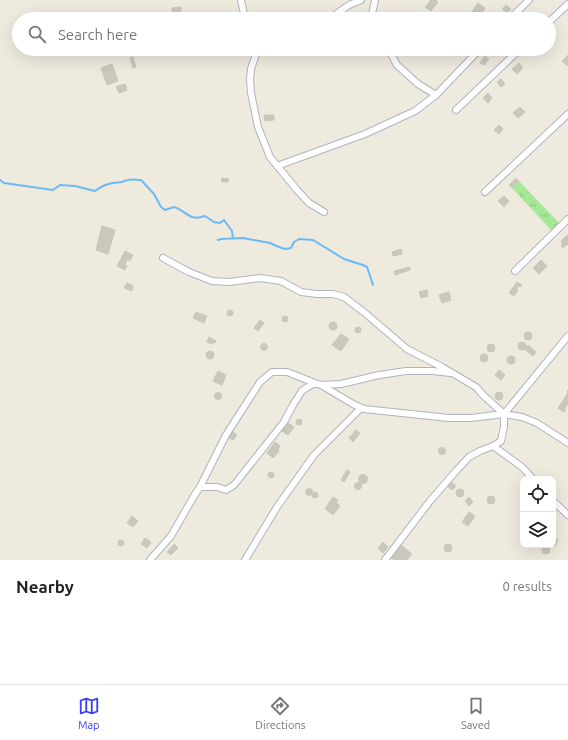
<!DOCTYPE html>
<html lang="en">
<head>
<meta charset="utf-8">
<style>
	body { margin:0; font-family:Ubuntu,sans-serif; background:#f2f2f2; color:#222 }
	.controls { position:absolute; right:12px; bottom:12px; display:grid; overflow:hidden; border-radius:8px; box-shadow:0 4px 16px #0002 }
	.controls button { width:36px; height:36px; display:grid; place-items:center; padding:0; border:0; border-bottom:1px solid #e0e0e0; background:#fff; color:#222; font:20px sans-serif }
	.list { margin:0; padding:0; list-style:none }
	h2 { display:flex; justify-content:space-between; align-items:center; height:52px; margin:0; padding:0 16px; font-size:17px }
	h2 small { font-size:13px; font-weight:400; color:#767676 }
	.icon { flex:none; width:22px; height:22px; fill:none; stroke:currentColor; stroke-width:2; stroke-linecap:round; stroke-linejoin:round }
	.map { position:relative; flex:none; width:568px; height:560px; overflow:hidden }
	.search { position:absolute; background:#fff; box-shadow:0 4px 16px #0002; left:12px; right:12px; top:12px; height:44px; display:flex; align-items:center; gap:10px; box-sizing:border-box; padding:0 14px; border-radius:22px; color:#767676; font-size:15px }
	.sheet { height:124px; background:#fff }
	nav { display:flex; justify-content:space-around; align-items:center; box-sizing:border-box; height:56px; border-top:1px solid #e0e0e0; background:#fff; font-size:11px; color:#767676 }
	nav a { display:grid; justify-items:center; gap:2px }
	nav .on { color:#3b3eff }
	.map>svg:first-child { display:block }
	.grass { fill:url(#grass-tufts) }
	.lines { fill:none; stroke-linecap:round; stroke-linejoin:round }
	.stream { stroke:#6bbaf7; stroke-width:2 }
	.building { fill:#cac7bd; stroke:#cbc7b7 }
	.street-casing { stroke:#b2b2c1; stroke-width:8 }
	.street { stroke:#fff; stroke-width:6 }
</style>
</head>
<body>
<div class="map">
<svg width="568" height="560" viewBox="0 0 568 560">
	<defs>
		<pattern id="grass-tufts" width="24" height="20" patternUnits="userSpaceOnUse"><rect width="24" height="20" fill="#a5e897"/><path d="M3 7l-1-3M5 7V3M7 7l1-3M15 17l-1-3M17 17v-4M19 17l1-3" fill="none" stroke="#8ec782"/></pattern>
	</defs>
	<rect width="100%" height="100%" fill="#efeade"/>
	<polygon class="grass" points="519,181 560,224 552,231 512,188"/>
	<g class="lines">
		<g class="stream">
			<path d="M0 180 4 183 53 190 60 185 75 186 95 191C105 184 110 183 122 182 124 181 126 180 128 180 132 179 137 180 141 180L154 194 161 207 165 210 174 207C187 211 189 222 205 216L214 222 220 223 224 220 232 231 233 238"/>
			<polyline points="218,240 221,239 243,238 270,243 279,247 285,249 291,248 294,242 299,239 313,240 344,259 363,265 367,267 373,285"/>
		</g>
	</g>
	<g class="building">
		<polygon points="431,0 436,0 438,2 431,11 425,7"/>
		<polygon points="478,3 485,8 478,18 471,13"/>
		<polygon points="506,5 511,9 507,13 502,9"/>
		<polygon points="181,7 181,15 172,16 172,8"/>
		<polygon points="439,49 449,49 444,55 438,50"/>
		<polygon points="568,55 568,66 562,61"/>
		<polygon points="485,56 489,59 484,65 480,63"/>
		<polygon points="133,57 136,67 133,68 130,58"/>
		<polygon points="519,63 523,68 517,74 512,69"/>
		<polygon points="112,64 118,81 107,85 101,68"/>
		<polygon points="501,79 505,84 501,87 497,82"/>
		<polygon points="125,84 127,90 119,93 116,87"/>
		<polygon points="488,93 492,98 488,103 483,98"/>
		<polygon points="520,107 525,112 518,118 513,113"/>
		<polygon points="264,115 274,115 274,120 265,121"/>
		<polygon points="499,125 503,129 499,134 494,130"/>
		<polygon points="222,178 229,179 228,182 221,182"/>
		<polygon points="515,179 517,179 519,181 512,188 509,185"/>
		<polygon points="504,196 509,201 504,207 498,201"/>
		<polygon points="102,226 115,230 108,254 96,250"/>
		<polygon points="567,235 568,237 568,244 563,248 561,245 563,244 561,241"/>
		<polygon points="401,249 402,254 393,256 392,252"/>
		<polygon points="125,251 133,255 130,261 127,259 125,265 127,266 125,270 117,266"/>
		<polygon points="541,260 547,266 539,274 533,268"/>
		<polygon points="410,267 410,270 395,275 394,271"/>
		<polygon points="517,282 522,285 520,287 518,286 516,289 518,290 514,296 509,293"/>
		<polygon points="127,283 133,286 132,291 124,288"/>
		<polygon points="426,290 427,290 428,296 421,298 419,292"/>
		<polygon points="449,292 451,300 442,303 439,295"/>
		<circle cx="230" cy="313" r="3"/>
		<polygon points="196,312 207,316 204,323 193,318"/>
		<circle cx="285" cy="319" r="3"/>
		<polygon points="260,320 264,323 258,331 254,328"/>
		<circle cx="333" cy="326" r="4"/>
		<circle cx="358" cy="330" r="3"/>
		<circle cx="528" cy="336" r="4"/>
		<polygon points="341,334 349,339 341,351 332,345"/>
		<polygon points="209,337 216,341 215,343 213,342 212,344 207,342"/>
		<circle cx="522" cy="346" r="4"/>
		<circle cx="264" cy="347" r="3.5"/>
		<circle cx="491" cy="348" r="4"/>
		<polygon points="528,345 536,352 533,356 524,349"/>
		<circle cx="210" cy="355" r="4"/>
		<circle cx="484" cy="358" r="4"/>
		<circle cx="511" cy="360" r="4"/>
		<polygon points="499,370 505,375 501,380 495,375"/>
		<polygon points="218,371 226,375 222,385 213,381"/>
		<polygon points="568,390 568,404 564,410 566,411 564,411 563,412 558,408 568,393 567,392"/>
		<circle cx="499" cy="396" r="4"/>
		<circle cx="218" cy="396" r="3.5"/>
		<circle cx="299" cy="422" r="3"/>
		<polygon points="288,423 294,427 288,435 282,431"/>
		<polygon points="356,430 360,433 353,442 349,438"/>
		<polygon points="232,431 237,435 233,440 228,437"/>
		<polygon points="275,442 280,446 278,449 279,451 273,458 267,453"/>
		<circle cx="442" cy="451" r="3.5"/>
		<polygon points="347,470 350,472 344,482 341,480"/>
		<circle cx="271" cy="475" r="3"/>
		<circle cx="363" cy="479" r="4.5"/>
		<polygon points="450,481 456,486 452,490 447,486"/>
		<circle cx="358" cy="486" r="3.5"/>
		<circle cx="309" cy="492" r="3.5"/>
		<circle cx="460" cy="493" r="4"/>
		<circle cx="315" cy="495" r="3"/>
		<circle cx="491" cy="500" r="4"/>
		<polygon points="333,497 338,500 336,503 340,506 333,515 325,509"/>
		<polygon points="469,497 473,502 469,506 465,501"/>
		<polygon points="469,512 475,516 468,526 462,522"/>
		<polygon points="132,516 138,521 133,527 127,523"/>
		<polygon points="553,536 558,540 555,546 553,545"/>
		<polygon points="145,538 151,542 147,548 141,544"/>
		<circle cx="121" cy="543" r="3"/>
		<polygon points="383,542 388,547 383,553 378,548"/>
		<polygon points="174,544 178,548 171,555 167,552"/>
		<circle cx="448" cy="548" r="4"/>
		<polygon points="401,545 412,554 407,560 394,560 391,558"/>
		<circle cx="546" cy="550" r="4"/>
	</g>
	<g class="lines">
		<defs>
			<g id="street">
				<polyline points="241,0 245,19"/>
				<polyline points="243,15 254,19"/>
				<polyline points="329,19 349,5 361,0"/>
				<polyline points="371,19 375,0"/>
				<polyline points="510,19 529,0"/>
				<polyline points="549,22 568,4"/>
				<polyline points="254,49 256,54 251,69 250,79 251,93 258,127 270,157 297,190 309,203 324,212"/>
				<polyline points="386,49 390,52 397,65 418,84 436,95"/>
				<polyline points="456,110 520,49"/>
				<polyline points="277,166 365,134 415,111 436,95 480,49"/>
				<polyline points="485,192 568,114"/>
				<polyline points="163,258 189,272 212,281 229,282 260,278 281,281 301,292 317,294 333,294 344,297 365,313 407,349 442,367 476,387 483,395 504,414"/>
				<polyline points="515,271 568,219"/>
				<polyline points="321,385 341,384 379,375 406,371 433,371 450,373"/>
				<polyline points="493,446 522,467 533,479"/>
				<polyline points="200,487 226,435 260,382 272,372 287,372 315,383"/>
				<polyline points="553,501 568,515"/>
				<polyline points="150,560 171,536 194,496 200,487 217,487 226,490 234,485 284,422 293,405 302,391 306,388 313,384 319,384 321,385 353,404 364,409 449,418 471,418 504,414 522,417 537,423 568,443"/>
				<polyline points="245,560 277,507 314,455 361,408"/>
				<polyline points="385,560 430,501 456,471 469,457 480,451 493,446 501,441 504,427 504,414 568,336"/>
			</g>
		</defs>
		<use href="#street" class="street-casing"/>
		<use href="#street" class="street"/>
	</g>
</svg>
<div class="controls">
<button><svg class="icon" aria-label="locate" viewBox="0 0 24 24"><circle cx="12" cy="12" r="6"/><path d="M12 2v4M12 18v4M2 12h4M18 12h4"/></svg></button>
<button><svg class="icon" aria-label="layers" viewBox="0 0 24 24"><path d="M12 4l9 5-9 5-9-5zM3 14l9 5 9-5"/></svg></button>
</div>
<div class="search"><svg class="icon" aria-label="search" viewBox="0 0 24 24"><circle cx="10" cy="10" r="6"/><path d="M15 15l6 6"/></svg>Search here</div>
</div>
<section class="sheet">
<h2>Nearby<small>0 results</small></h2>
<ul class="list">
</ul>
</section>
<nav>
<a class="on"><svg class="icon" aria-label="map" viewBox="0 0 24 24"><path d="M3 6l6-2 6 2 6-2v14l-6 2-6-2-6 2zM9 4v14M15 6v14"/></svg>Map</a>
<a><svg class="icon" aria-label="directions" viewBox="0 0 24 24"><path d="M12 3l9 9-9 9-9-9zM9 14v-3h6M13 9l2 2-2 2"/></svg>Directions</a>
<a><svg class="icon" aria-label="saved" viewBox="0 0 24 24"><path d="M7 4h10v16l-5-4-5 4z"/></svg>Saved</a>
</nav>
</body>
</html>
